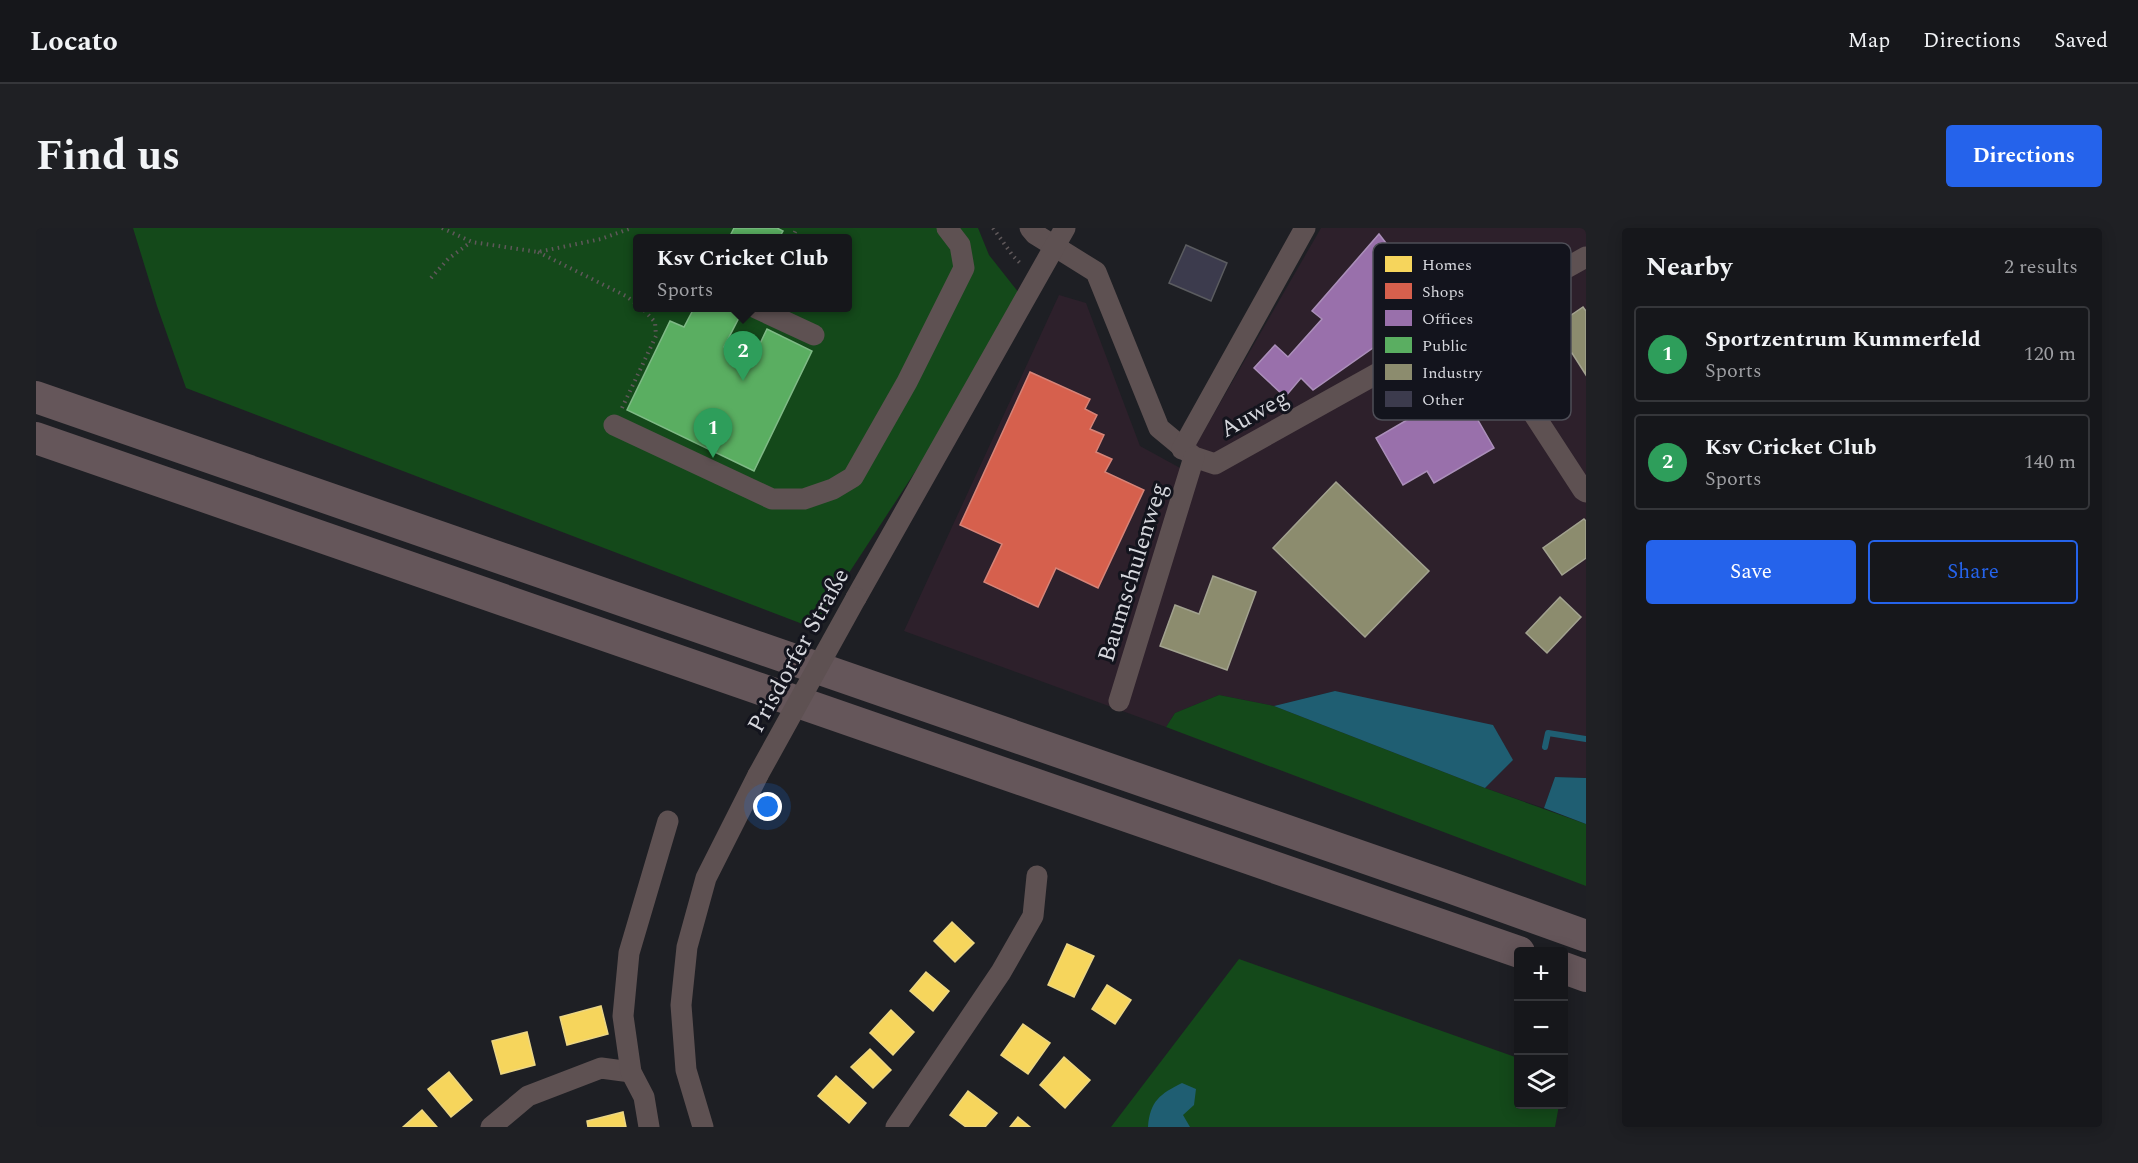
<!DOCTYPE html>
<html lang="en">
<head>
<meta charset="utf-8">
<style>
	body { margin:0; font-family:Spectral,serif; background:#1f2024; color:#f1f3f6 }
	.controls { position:absolute; right:18px; bottom:18px; display:grid; overflow:hidden; border-radius:6px; box-shadow:0 3px 15px #0003 }
	.controls button { width:54px; height:54px; display:grid; place-items:center; padding:0; border:0; border-bottom:2px solid #35363a; background:#16171b; color:#f1f3f6; font:30px sans-serif }
	.you { position:absolute; left:732px; top:579px; width:21px; height:21px; margin:-15px; border:4px solid #fff; border-radius:50%; background:#1a73e8; box-shadow:0 0 0 9px #1a73e833 }
	.badge { display:grid; place-items:center; width:39px; height:39px; border-radius:50%; background:#2563eb; color:#fff; font-size:20px; font-weight:700 }
	.pin { position:absolute; translate:-50% -50px; filter:drop-shadow(0 2px 3px #0008) }
	.pin::after { content:''; position:absolute; top:32px; width:21px; height:18px; background:inherit; clip-path:polygon(0 0,100% 0,50% 100%) }
	.popup { position:absolute; left:597px; top:6px; width:219px; height:78px; box-sizing:border-box; display:grid; place-content:center; border-radius:6px; background:#16171b; filter:drop-shadow(0 2px 4px #0005); font-size:20px; white-space:nowrap; color:#9e9fa3 }
	.popup b { font-size:22px; color:#f1f3f6 }
	.popup::after { content:''; position:absolute; left:50%; top:100%; margin-left:-12px; border:12px solid transparent; border-top-color:#16171b }
	.list { margin:0; padding:0; list-style:none }
	h2 { display:flex; justify-content:space-between; align-items:center; height:78px; margin:0; padding:0 24px; font-size:26px }
	h2 small { font-size:20px; font-weight:400; color:#9e9fa3 }
	.list li { display:grid; grid-template-columns:39px 1fr auto; gap:18px; align-items:center; box-sizing:border-box; height:96px; margin:0 12px 12px; padding:0 12px; border:2px solid #35363a; border-radius:6px }
	.list b { display:block; font-size:22px; white-space:nowrap }
	.list p { margin:0; font-size:20px; white-space:nowrap; color:#9e9fa3 }
	.list em { font-size:20px; font-style:normal; color:#9e9fa3 }
	.actions { display:flex; gap:12px; padding:18px 24px }
	.actions a { flex:1; padding:14px 0; border:2px solid #2563eb; border-radius:6px; text-align:center; font-size:21px; color:#2563eb }
	.actions .main { background:#2563eb; color:#fff }
	.icon { flex:none; width:33px; height:33px; fill:none; stroke:currentColor; stroke-width:2; stroke-linecap:round; stroke-linejoin:round }
	.map { position:relative; flex:none; width:1550px; height:899px; overflow:hidden; border-radius:6px }
	header { display:flex; align-items:center; gap:36px; box-sizing:border-box; height:84px; padding:0 30px; background:#16171b; border-bottom:2px solid #35363a }
	header strong { font-size:28px }
	nav { display:flex; gap:33px; margin-inline-start:auto; font-size:21px }
	.intro { display:flex; align-items:center; justify-content:space-between; box-sizing:border-box; height:144px; padding:0 36px }
	h1 { margin:0; font-size:42px }
	.button { padding:15px 27px; border-radius:6px; background:#2563eb; color:#fff; font-size:21px; font-weight:700 }
	main { display:flex; gap:36px; padding:0 36px }
	aside { flex:1; background:#16171b; border-radius:6px; box-shadow:0 3px 15px #0003 }
	.map>svg:first-child { display:block }
	.industrial { fill:#2d202b }
	.green { fill:#14491a; fill-rule:evenodd }
	.water { fill:#1f5e72 }
	.homes { fill:#f6d55c; stroke:#ecd683; stroke-width:1.5 }
	.shops { fill:#d6604d; stroke:#d68478; stroke-width:1.5 }
	.offices { fill:#9970ab; stroke:#ab8fba; stroke-width:1.5 }
	.public { fill:#5aae61; stroke:#7fba86; stroke-width:1.5 }
	.industry { fill:#8c8c6e; stroke:#a2a28f; stroke-width:1.5 }
	.lines { fill:none; stroke-linecap:round; stroke-linejoin:round }
	.stream { stroke:#1f5e72; stroke-width:6 }
	.building { fill:#3c3b4d; stroke:#5b5c60; stroke-width:1.5 }
	.path { stroke:#5f585a; stroke-width:4; stroke-dasharray:1.5 4.5; stroke-linecap:butt }
	.minor { stroke:#5e5152; stroke-width:21 }
	.highway { stroke:#65565a; stroke-width:32 }
	.minor-bridge { stroke:#5e5152; stroke-width:21 }
	.labels { text-anchor:middle; stroke-width:6; stroke-linejoin:round; paint-order:stroke }
	.street-label { font-size:24px; fill:#d6d7dd; stroke:#13141d }
	.key { fill:#13141d; stroke:#4e4e57; stroke-width:1.5 }
	.key-label { font-size:16px; fill:#d6d7dd }
</style>
</head>
<body>
<header>
<strong>Locato</strong>
<nav><a>Map</a><a>Directions</a><a>Saved</a></nav>
</header>
<div class="intro"><h1>Find us</h1><a class="button">Directions</a></div>
<main>
<div class="map">
<svg width="1550" height="899" viewBox="0 0 1550 899">
	<rect width="100%" height="100%" fill="#1e1f24"/>
	<polygon class="industrial" points="1285,0 1550,0 1550,550 1519,549 1508,580 1449,560 1477,532 1299,463 1238,478 1183,467 1139,485 1130,499 868,403 1023,67 1050,75 1104,218 1146,241"/>
	<g class="green">
		<path d="M97 0H942L953 27 990 74 777 400 150 160 121 78ZM602 10H812V80H602Z"/>
		<polygon points="1183,467 1238,478 1449,560 1550,596 1550,658 1130,499 1139,485"/>
		<polygon points="1203,731 1482,830 1482,876 1523,877 1519,899 1075,899"/>
	</g>
	<g class="water">
		<polygon points="1299,463 1457,497 1477,532 1449,560 1238,478"/>
		<polygon points="1519,549 1550,550 1550,596 1508,580"/>
		<path d="M1146 855 1160 861 1158 877 1147 887 1154 899H1112C1114 873 1124 866 1146 855Z"/>
	</g>
	<g class="homes">
		<polygon points="916,694 938,715 919,734 898,713"/>
		<polygon points="1031,716 1058,728 1038,769 1012,757"/>
		<polygon points="890,744 913,763 897,783 874,763"/>
		<polygon points="1071,757 1095,772 1079,796 1056,781"/>
		<polygon points="565,778 572,806 531,817 524,789"/>
		<polygon points="855,782 878,804 857,827 834,805"/>
		<polygon points="987,796 1014,815 992,846 965,827"/>
		<polygon points="491,804 499,837 465,846 456,813"/>
		<polygon points="834,821 855,842 837,860 815,839"/>
		<polygon points="1028,829 1054,852 1029,880 1004,857"/>
		<polygon points="413,844 436,872 415,889 392,861"/>
		<polygon points="800,848 830,875 813,895 782,868"/>
		<polygon points="932,863 961,885 949,899 930,899 914,887"/>
		<polygon points="386,882 401,899 367,899"/>
		<polygon points="587,884 590,899 552,899 551,893"/>
		<polygon points="982,889 994,899 974,899"/>
	</g>
	<polygon class="shops" points="994,144 1054,171 1049,181 1061,187 1054,201 1068,207 1060,224 1076,231 1069,244 1108,262 1062,360 1020,340 1002,379 948,354 966,316 924,297"/>
	<g class="offices">
		<polygon points="1343,6 1398,77 1277,162 1265,150 1249,169 1218,140 1239,117 1252,129 1286,91 1276,83"/>
		<polygon points="1424,161 1458,220 1398,255 1391,243 1367,257 1340,210"/>
	</g>
	<g class="public">
		<polygon points="698,0 741,0 747,3 743,10 693,10"/>
		<polygon points="658,80 708,80 688,119 716,132 731,101 776,123 718,243 591,182 634,93 648,99"/>
	</g>
	<g class="industry">
		<polygon points="1547,79 1550,83 1550,147 1536,125 1510,143 1493,116"/>
		<polygon points="1300,254 1393,343 1329,409 1237,320"/>
		<polygon points="1548,291 1550,293 1550,330 1526,347 1507,320"/>
		<polygon points="1177,348 1220,364 1191,442 1124,418 1139,377 1163,386"/>
		<polygon points="1524,369 1545,389 1511,425 1490,405"/>
	</g>
	<g class="lines">
		<polyline class="stream" points="1509,519 1512,505 1550,511"/>
	</g>
	<polygon class="building" points="1150,17 1191,35 1175,73 1133,55"/>
	<g class="lines">
		<g class="path">
			<polyline points="406,0 436,14 502,24 565,11 596,0"/>
			<polyline points="957,0 977,28 986,37"/>
			<polyline points="756,10 761,0"/>
			<polyline points="502,24 590,68 602,77"/>
			<polyline points="395,50 412,31 435,14"/>
			<polyline points="586,180 620,108 619,94 606,80"/>
		</g>
		<g class="minor">
			<polyline points="994,0 999,6 1060,44 1123,200 1158,229 1179,236 1550,29"/>
			<polyline points="720,80 778,107"/>
			<polyline points="1437,93 1547,262 1550,264"/>
			<polyline points="578,197 736,271 768,271 797,261 817,249 871,154 928,40 924,17 911,0"/>
			<polyline points="1146,221 1269,0"/>
			<polyline points="820,370 1029,0"/>
			<polyline points="1083,473 1158,229"/>
			<polyline points="455,899 492,868 565,840 595,844"/>
			<polyline points="613,899 608,869 595,844 587,788 593,725 632,593"/>
			<polyline points="667,899 650,842 645,777 651,719 670,650 722,547"/>
			<polyline points="860,899 965,744 997,688 1001,648"/>
		</g>
		<g class="highway">
			<polyline points="0,169 1413,659 1550,708"/>
			<polyline points="0,210 1483,724"/>
			<polyline points="1528,740 1550,748"/>
		</g>
		<polyline class="minor-bridge" points="722,547 820,370"/>
	</g>
	<g class="labels">
		<g class="street-label">
			<text transform="translate(1218 185) rotate(-29)" y="8">Auweg</text>
			<text transform="translate(1096 344) rotate(-73)" y="8">Baumschulenweg</text>
			<text transform="translate(762 422) rotate(-61)" y="8">Prisdorfer Straße</text>
		</g>
	</g>
	<rect x="1337" y="15" width="198" height="177" rx="9" class="key"/>
	<rect x="1349" y="28" width="27" height="16" fill="#f6d55c"/>
	<rect x="1349" y="55" width="27" height="16" fill="#d6604d"/>
	<rect x="1349" y="82" width="27" height="16" fill="#9970ab"/>
	<rect x="1349" y="109" width="27" height="16" fill="#5aae61"/>
	<rect x="1349" y="136" width="27" height="16" fill="#8c8c6e"/>
	<rect x="1349" y="163" width="27" height="16" fill="#3c3b4d"/>
	<g class="key-label">
		<text x="1386" y="42">Homes</text>
		<text x="1386" y="69">Shops</text>
		<text x="1386" y="96">Offices</text>
		<text x="1386" y="123">Public</text>
		<text x="1386" y="150">Industry</text>
		<text x="1386" y="177">Other</text>
	</g>
</svg>
<div class="controls">
<button>+</button>
<button>−</button>
<button><svg class="icon" aria-label="layers" viewBox="0 0 24 24"><path d="M12 4l9 5-9 5-9-5zM3 14l9 5 9-5"/></svg></button>
</div>
<div class="you"></div>
<div class="pin badge" style="left:677px;top:230px;background:#2e9e5b">1</div>
<div class="pin badge" style="left:707px;top:153px;background:#2e9e5b">2</div>
<div class="popup"><b>Ksv Cricket Club</b>Sports</div>
</div>
<aside>
<h2>Nearby<small>2 results</small></h2>
<ul class="list">
<li><span class="badge" style="background:#2e9e5b">1</span><div><b>Sportzentrum Kummerfeld</b><p>Sports</p></div><em>120 m</em></li>
<li><span class="badge" style="background:#2e9e5b">2</span><div><b>Ksv Cricket Club</b><p>Sports</p></div><em>140 m</em></li>
</ul>
<div class="actions"><a class="main">Save</a><a>Share</a></div>
</aside>
</main>
</body>
</html>
